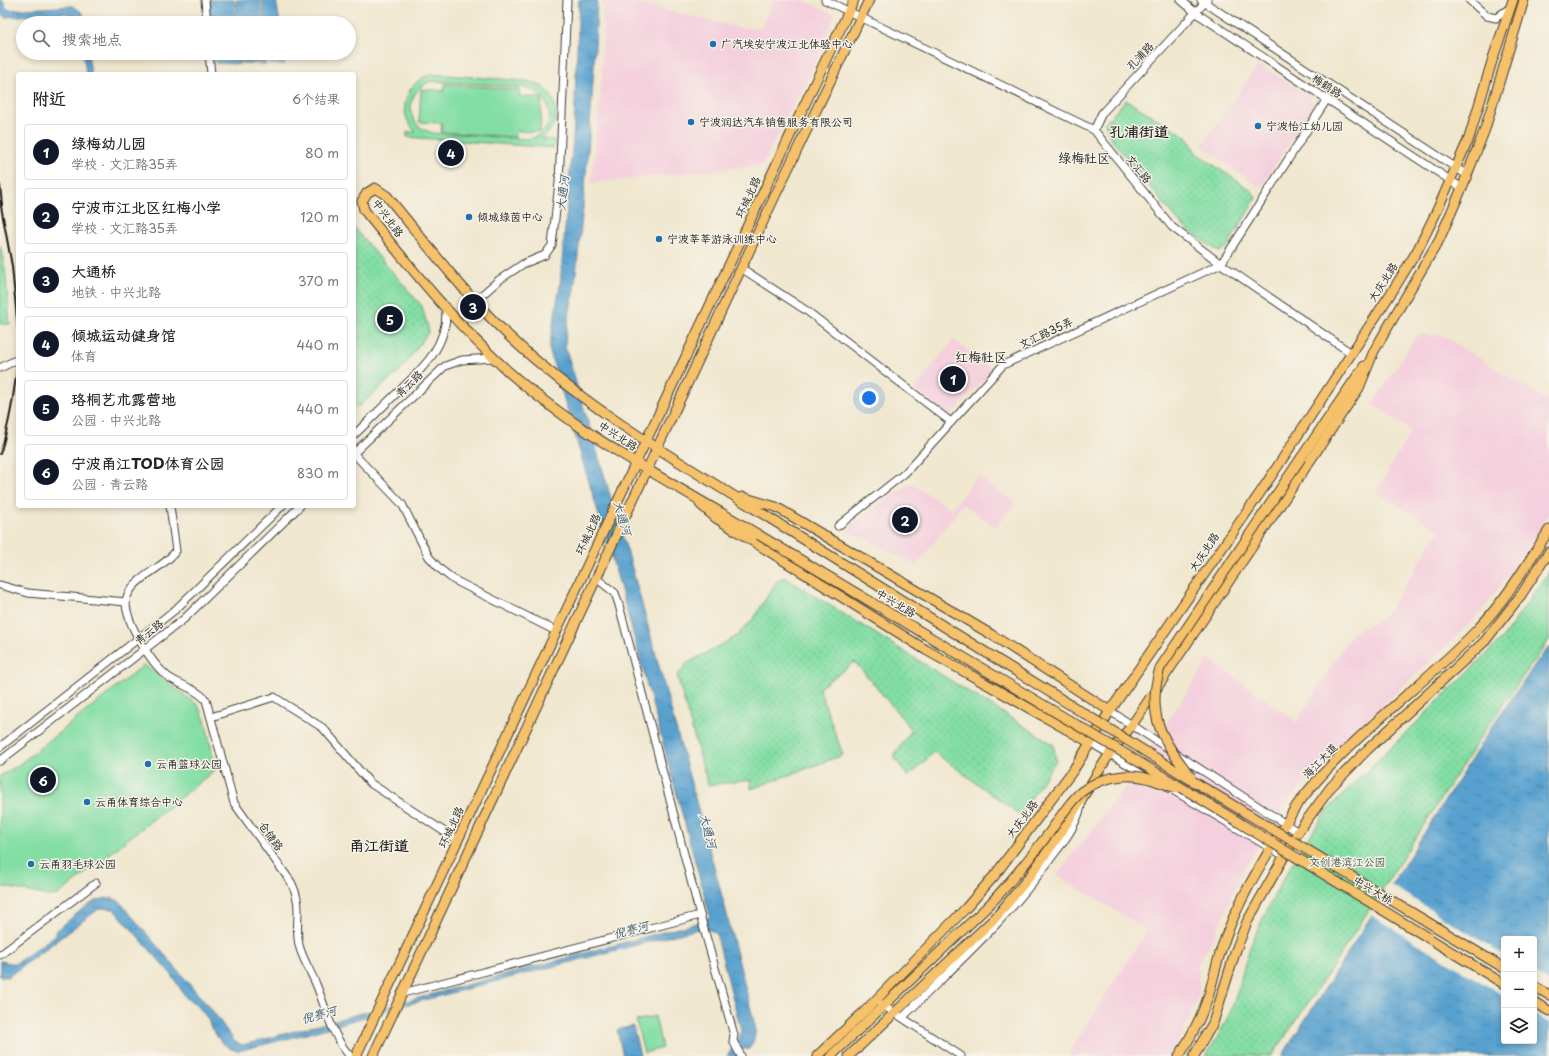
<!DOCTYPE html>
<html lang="zh">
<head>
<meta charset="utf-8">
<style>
	body { margin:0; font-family:"Playpen Sans","LXGW WenKai TC",sans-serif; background:#f6f6f6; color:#202124 }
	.controls { position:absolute; right:12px; bottom:12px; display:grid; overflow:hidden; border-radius:4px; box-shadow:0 2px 6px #0003 }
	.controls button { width:36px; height:36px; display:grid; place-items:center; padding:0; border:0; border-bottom:1px solid #e0e0e0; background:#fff; color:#202124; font:20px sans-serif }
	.you { position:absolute; left:869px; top:398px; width:14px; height:14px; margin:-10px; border:3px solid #fff; border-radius:50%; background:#1a73e8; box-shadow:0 0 0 6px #1a73e833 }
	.badge { display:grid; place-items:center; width:26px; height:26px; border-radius:50%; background:#111827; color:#fff; font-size:13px; font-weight:700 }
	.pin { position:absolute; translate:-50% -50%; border:2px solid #fff; box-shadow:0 1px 4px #0006 }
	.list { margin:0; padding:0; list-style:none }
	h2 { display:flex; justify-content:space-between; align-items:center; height:52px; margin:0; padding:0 16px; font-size:17px }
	h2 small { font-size:13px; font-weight:400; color:#757577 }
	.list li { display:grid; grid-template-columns:26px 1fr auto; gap:12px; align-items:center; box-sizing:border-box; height:56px; margin:0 8px 8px; padding:0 8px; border:1px solid #e0e0e0; border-radius:4px }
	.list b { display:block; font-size:15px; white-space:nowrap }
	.list p { margin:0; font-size:13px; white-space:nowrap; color:#757577 }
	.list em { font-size:13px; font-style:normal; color:#757577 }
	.icon { flex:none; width:22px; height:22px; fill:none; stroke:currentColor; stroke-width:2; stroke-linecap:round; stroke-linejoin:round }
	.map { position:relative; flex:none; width:1549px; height:1056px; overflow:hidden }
	.search { position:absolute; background:#fff; box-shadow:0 2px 6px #0003; left:16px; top:16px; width:340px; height:44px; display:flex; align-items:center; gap:10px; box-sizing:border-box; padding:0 14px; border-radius:22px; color:#757577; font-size:15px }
	.panel { position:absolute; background:#fff; box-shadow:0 2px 6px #0003; left:16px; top:72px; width:340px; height:436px; border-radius:4px }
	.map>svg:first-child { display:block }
	.built { fill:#f4cfdd }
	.grass { fill:url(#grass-dots); stroke:#507d60 }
	.garden { fill:#83dea4; stroke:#507d60; fill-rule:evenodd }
	.water { fill:url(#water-ripples); stroke:#3a5e76; fill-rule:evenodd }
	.pier { fill:#f0e7cf }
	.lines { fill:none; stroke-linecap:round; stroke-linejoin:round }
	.minor-casing { stroke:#3c3a37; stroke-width:9 }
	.major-casing { stroke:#3c3a37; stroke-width:11 }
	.minor { stroke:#fff; stroke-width:7 }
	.major { stroke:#f5c16b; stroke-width:9 }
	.rail { stroke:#1c1c1c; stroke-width:2 }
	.major-bridge-casing { stroke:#3c3a37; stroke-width:11; stroke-linecap:butt }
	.major-bridge { stroke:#f5c16b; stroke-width:9 }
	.poi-dot { fill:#1f6fb2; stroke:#f7f3e8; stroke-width:1.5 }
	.labels { text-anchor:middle; stroke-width:3; stroke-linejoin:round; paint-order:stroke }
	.poi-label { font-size:11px; fill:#1c1c1c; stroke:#f7f3e8; text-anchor:start }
	.street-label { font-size:11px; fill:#1c1c1c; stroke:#f7f3e8 }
	.park-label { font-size:11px; fill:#3b5645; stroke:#f7f3e8 }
	.water-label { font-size:12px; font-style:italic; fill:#37586d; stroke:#f7f3e8 }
	.quarter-label { font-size:13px; fill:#1c1c1c; stroke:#f7f3e8 }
	.district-label { font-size:15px; font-weight:bold; fill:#1c1c1c; stroke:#f7f3e8 }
</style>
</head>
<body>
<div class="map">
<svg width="1549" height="1056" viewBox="0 0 1549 1056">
	<defs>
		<pattern id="grass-dots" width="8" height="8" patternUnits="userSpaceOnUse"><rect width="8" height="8" fill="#83dea4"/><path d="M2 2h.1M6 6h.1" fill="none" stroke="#71be8d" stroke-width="1.8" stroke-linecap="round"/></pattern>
		<pattern id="water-ripples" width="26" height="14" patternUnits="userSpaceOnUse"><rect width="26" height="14" fill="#58a1cf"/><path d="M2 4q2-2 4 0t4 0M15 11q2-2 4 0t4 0" fill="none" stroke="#4882a7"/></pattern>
	</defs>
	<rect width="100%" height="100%" fill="#f7f3e8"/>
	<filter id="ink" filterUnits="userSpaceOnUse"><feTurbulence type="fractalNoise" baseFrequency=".025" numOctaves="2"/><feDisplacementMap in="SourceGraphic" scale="8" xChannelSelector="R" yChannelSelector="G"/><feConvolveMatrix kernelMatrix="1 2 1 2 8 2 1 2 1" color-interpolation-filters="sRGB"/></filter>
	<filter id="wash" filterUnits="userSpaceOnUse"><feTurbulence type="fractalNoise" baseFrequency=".012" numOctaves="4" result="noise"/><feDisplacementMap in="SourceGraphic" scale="16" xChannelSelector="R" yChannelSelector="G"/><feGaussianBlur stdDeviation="0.9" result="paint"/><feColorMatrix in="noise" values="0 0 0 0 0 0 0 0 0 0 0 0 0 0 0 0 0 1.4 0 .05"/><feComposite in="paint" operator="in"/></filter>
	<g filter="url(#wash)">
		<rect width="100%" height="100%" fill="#f0e7cf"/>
		<g class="built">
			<polygon points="603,0 622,0 740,28 762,28 773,0 802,0 835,14 815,65 762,165 591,183 602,78"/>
			<polygon points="1258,65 1309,95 1314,105 1260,188 1202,146"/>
			<polygon points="1418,334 1443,336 1549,401 1549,513 1535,538 1482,611 1363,724 1291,797 1247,864 1215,934 1198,964 1199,995 1181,1037 1168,1056 1067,1056 1147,930 1057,875 1119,795 1209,659 1297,722 1352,633 1385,617 1439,530 1376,492 1411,431 1372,404"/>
			<polygon points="954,340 993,370 950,416 914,389"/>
			<polygon points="977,476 1016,503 996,527 963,504 917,565 845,529 910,483 952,509"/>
		</g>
		<g class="grass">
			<polygon points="1126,100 1184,135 1190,142 1196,153 1252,191 1256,198 1227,247 1219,252 1188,230 1176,219 1111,139 1105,123"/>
			<polygon points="354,228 422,306 429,331 401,370 358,407 354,405"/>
			<polygon points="0,245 5,267 10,324 0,324"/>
			<path d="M1549 572V640L1487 727 1329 972 1272 1056H1206C1218 1037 1229 1017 1236 996 1242 978 1245 958 1253 940 1273 893 1299 850 1329 808L1502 639Z"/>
			<polygon points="784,577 1053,744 1056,760 1020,815 934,752 908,777 895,758 895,753 912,730 855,662 819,688 843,755 751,789 751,780 708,785 677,676 686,664 737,636 753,619 777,581"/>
		</g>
		<g class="garden">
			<path d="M432 74 526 81C558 85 566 120 542 139L554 140V148L407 137V132H416C395 112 406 81 432 74ZM432 81 529 88C555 98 558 134 528 139 505 138 481 136 458 134 448 134 436 135 427 131 402 121 408 88 432 81Z"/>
			<polygon points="445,84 520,90 519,96 542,98 540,132 517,131 516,137 441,132 442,123 419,122 421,89 444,91"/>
			<polygon points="144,665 198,705 205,720 216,769 58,895 49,896 0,886 0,776 17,766"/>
			<polygon points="655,1016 662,1048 644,1053 636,1021"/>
		</g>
		<g class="water">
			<polygon points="0,0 2,0 8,10 73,6 83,13 85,23 79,23 75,16 64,13 5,17 0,13"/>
			<polygon points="209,0 234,0 236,23 211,23"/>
			<polygon points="236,0 260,0 262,23 238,23"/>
			<polygon points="262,0 276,0 280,23 264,23"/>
			<path d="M579 0H597C594 91 586 183 576 274 574 298 566 322 565 346L629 557 725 907 756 1030 753 1042 749 1049H741L735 1056H727L740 1037 741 1030 716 933 707 929H698L401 1006 310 1033 238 1051 231 1049 221 1042 211 1028 208 1019 196 1004 187 999 171 974 114 909 101 908 96 911 8 977 0 976V961L15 964 57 934 56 931C72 919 98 889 119 901L215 1014 235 1042 243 1045 704 921 710 916 619 582 549 349 560 285 574 126Z"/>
			<polygon points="83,53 88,53 91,74 86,74"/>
			<polygon points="238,53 240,64 216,63 215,54"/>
			<polygon points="241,53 265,53 266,64 242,63"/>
			<polygon points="268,53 283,53 285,64 270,64"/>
			<path d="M1549 646V1056H1282L1499 716ZM1504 939H1534V1041H1504Z"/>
			<polygon points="633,1026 640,1056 623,1056 617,1030"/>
		</g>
		<g class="pier">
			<polygon points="1389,884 1504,955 1504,996 1369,914"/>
			<polygon points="1534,973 1549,982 1549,1023 1534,1014"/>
		</g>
	</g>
	<g filter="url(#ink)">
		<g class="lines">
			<defs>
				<g id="minor">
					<polyline points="205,0 207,23"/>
					<polyline points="825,0 1094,130 1172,227 1221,264 1351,353"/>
					<polyline points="1181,0 1196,13 1462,188"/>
					<polyline points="1201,0 1467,175"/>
					<polyline points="1469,0 1487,16 1496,18 1511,7"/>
					<polyline points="209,53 211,74"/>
					<polyline points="1094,130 1102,113 1207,0"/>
					<polyline points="741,268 807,311 951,422"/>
					<polyline points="475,301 499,280 523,264 545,255 552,245 559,183 567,0"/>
					<polyline points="0,368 18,359"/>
					<path d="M354 435C369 421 383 406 398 392 422 369 447 347 446 311"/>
					<polyline points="354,453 445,366 462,360 493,358"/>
					<polyline points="354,454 402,504 429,557 440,569 454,580 556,631"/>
					<path d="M170 506 176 551C164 567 144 573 132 588 129 592 126 598 126 602 126 623 151 663 167 676 179 685 196 688 206 700L234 803 291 882C304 907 294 921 299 945 302 958 311 972 316 984 326 1008 332 1037 350 1056"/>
					<polyline points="838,526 905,473 1003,365 1221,264 1327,99"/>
					<polyline points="0,585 28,593 126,602"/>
					<polyline points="1110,711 1298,832"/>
					<polyline points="211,717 274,697 323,728 370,783 457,840"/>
					<polyline points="1091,743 1149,777"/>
					<polyline points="0,747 176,609 282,506"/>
					<polyline points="0,761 184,619 300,506"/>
					<polyline points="1169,788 1284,856"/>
					<polyline points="700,915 734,1035 733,1041 741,1056"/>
					<polyline points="0,955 96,883"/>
					<polyline points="403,993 700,915 619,605 615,593 596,578"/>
					<polyline points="881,1004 961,1056"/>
					<path d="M903 1017C956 964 1011 916 1054 854 1066 839 1079 821 1082 801"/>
				</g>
				<g id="major">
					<polyline points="1301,458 1364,366"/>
					<polyline points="742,497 776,507 992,635 1110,711"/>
					<polyline points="700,504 716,518 926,650 1091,743"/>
					<path d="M759 535C674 484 584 438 510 373 455 324 410 267 364 210L362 201 367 193 375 188 387 196C426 243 465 295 510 337 587 410 682 463 771 519"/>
					<polyline points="1534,986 1549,995"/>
					<polyline points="1534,1002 1549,1011"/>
					<polyline points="356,1056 854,0"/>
					<polyline points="373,1056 775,196 869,0"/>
					<polyline points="817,1056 865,1011 966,908 995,875 1074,769 1110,711 1262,490 1395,287 1417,251 1435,215 1469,138 1493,58 1513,0"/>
					<polyline points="831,1056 988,906"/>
					<polyline points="849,1056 997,916 1030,876 1060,834 1110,753 1132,725 1359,388 1374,351 1439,240 1462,188 1485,129 1524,0"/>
					<path d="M1179 1056C1191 1037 1202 1017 1209 994 1213 979 1217 962 1222 947 1237 902 1261 864 1285 825 1289 818 1293 811 1297 805 1346 740 1419 689 1476 631 1505 601 1526 566 1549 530"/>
					<polyline points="1194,1056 1213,1023 1236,950 1247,922 1298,832 1331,787 1367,750 1485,641 1521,595 1549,552"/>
				</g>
			</defs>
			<use href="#minor" class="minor-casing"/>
			<use href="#major" class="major-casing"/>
			<use href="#minor" class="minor"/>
			<use href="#major" class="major"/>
			<g class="rail">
				<polyline points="0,185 2,205"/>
				<polyline points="0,201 12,266 18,330"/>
				<path d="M0 454C10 422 15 390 18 357"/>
			</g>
			<defs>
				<g id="major-bridge">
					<polyline points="771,519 1196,783 1504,968"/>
					<polyline points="759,535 1189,792 1504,984"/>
					<path d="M1191 777C1162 741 1146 715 1160 668L1301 458"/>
					<path d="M988 906C1010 883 1030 858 1049 833 1059 820 1068 803 1081 792 1093 783 1108 777 1123 776 1143 774 1159 783 1177 788"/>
				</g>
			</defs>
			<use href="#major-bridge" class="major-bridge-casing"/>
			<use href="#major-bridge" class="major-bridge"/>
		</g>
	</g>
	<g class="poi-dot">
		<circle cx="713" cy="44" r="4"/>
		<circle cx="691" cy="122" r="4"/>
		<circle cx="1258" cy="126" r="4"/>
		<circle cx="469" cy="217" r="4"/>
		<circle cx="659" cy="239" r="4"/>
		<circle cx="148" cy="764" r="4"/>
		<circle cx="87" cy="802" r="4"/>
		<circle cx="31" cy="864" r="4"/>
	</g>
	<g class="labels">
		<g class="poi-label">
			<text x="721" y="48">广汽埃安宁波江北体验中心</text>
			<text x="699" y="126">宁波润达汽车销售服务有限公司</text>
			<text x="1266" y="130">宁波怡江幼儿园</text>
			<text x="477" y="221">倾城绿茵中心</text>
			<text x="667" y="243">宁波莘莘游泳训练中心</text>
			<text x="156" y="768">云甬篮球公园</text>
			<text x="95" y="806">云甬体育综合中心</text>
			<text x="39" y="868">云甬羽毛球公园</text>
		</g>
		<g class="street-label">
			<text transform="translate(1140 56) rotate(-46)" y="4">孔浦路</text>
			<text transform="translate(1327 86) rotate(33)" y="4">梅鹤路</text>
			<text transform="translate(1139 169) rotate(51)" y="4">文汇路</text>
			<text transform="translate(748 197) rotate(-65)" y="4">环城北路</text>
			<text transform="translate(388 218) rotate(54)" y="4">中兴北路</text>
			<text transform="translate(1383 282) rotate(-57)" y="4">大庆北路</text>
			<text transform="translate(1046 333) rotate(-25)" y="4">文汇路35弄</text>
			<text transform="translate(409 384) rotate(-44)" y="4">青云路</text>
			<text transform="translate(618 436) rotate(33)" y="4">中兴北路</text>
			<text transform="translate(588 534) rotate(-65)" y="4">环城北路</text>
			<text transform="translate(1204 552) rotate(-56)" y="4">大庆北路</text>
			<text transform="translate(896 603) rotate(31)" y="4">中兴北路</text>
			<text transform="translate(149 632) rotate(-38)" y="4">青云路</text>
			<text transform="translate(1320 761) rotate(-46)" y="4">海江大道</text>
			<text transform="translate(1022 819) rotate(-53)" y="4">大庆北路</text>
			<text transform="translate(451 827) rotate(-65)" y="4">环城北路</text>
			<text transform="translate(271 836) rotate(54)" y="4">仓储路</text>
			<text transform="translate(1373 890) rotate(31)" y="4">中兴大桥</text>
		</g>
		<g class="park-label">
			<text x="1347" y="866">文创港滨江公园</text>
		</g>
		<g class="water-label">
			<text transform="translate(563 193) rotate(-84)" y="4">大通河</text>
			<text transform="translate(622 518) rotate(73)" y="4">大通河</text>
			<text transform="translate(708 831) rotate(75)" y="4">大通河</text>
			<text transform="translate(631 930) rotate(-15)" y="4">倪赛河</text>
			<text transform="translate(319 1015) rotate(-15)" y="4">倪赛河</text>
		</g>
		<g class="quarter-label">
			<text x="1084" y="163">绿梅社区</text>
			<text x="981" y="362">红梅社区</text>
		</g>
		<g class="district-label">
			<text x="1139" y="137">孔浦街道</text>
			<text x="379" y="851">甬江街道</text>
		</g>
	</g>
</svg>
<div class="controls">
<button>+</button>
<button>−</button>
<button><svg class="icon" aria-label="layers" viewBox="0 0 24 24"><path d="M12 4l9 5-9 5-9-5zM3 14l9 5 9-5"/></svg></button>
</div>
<div class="you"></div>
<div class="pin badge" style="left:953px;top:379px">1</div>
<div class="pin badge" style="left:905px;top:520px">2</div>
<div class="pin badge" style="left:473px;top:307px">3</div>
<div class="pin badge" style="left:451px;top:153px">4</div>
<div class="pin badge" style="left:390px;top:319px">5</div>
<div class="pin badge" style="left:43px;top:780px">6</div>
<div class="search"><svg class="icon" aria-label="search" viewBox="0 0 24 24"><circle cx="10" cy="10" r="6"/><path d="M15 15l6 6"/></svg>搜索地点</div>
<section class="panel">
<h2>附近<small>6个结果</small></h2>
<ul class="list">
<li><span class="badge">1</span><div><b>绿梅幼儿园</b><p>学校 · 文汇路35弄</p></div><em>80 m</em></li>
<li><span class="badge">2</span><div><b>宁波市江北区红梅小学</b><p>学校 · 文汇路35弄</p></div><em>120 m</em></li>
<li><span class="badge">3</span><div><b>大通桥</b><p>地铁 · 中兴北路</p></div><em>370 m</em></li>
<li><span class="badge">4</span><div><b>倾城运动健身馆</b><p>体育</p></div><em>440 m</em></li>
<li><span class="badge">5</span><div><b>珞桐艺术露营地</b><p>公园 · 中兴北路</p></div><em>440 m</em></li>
<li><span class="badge">6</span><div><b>宁波甬江TOD体育公园</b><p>公园 · 青云路</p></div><em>830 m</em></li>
</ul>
</section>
</div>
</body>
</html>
